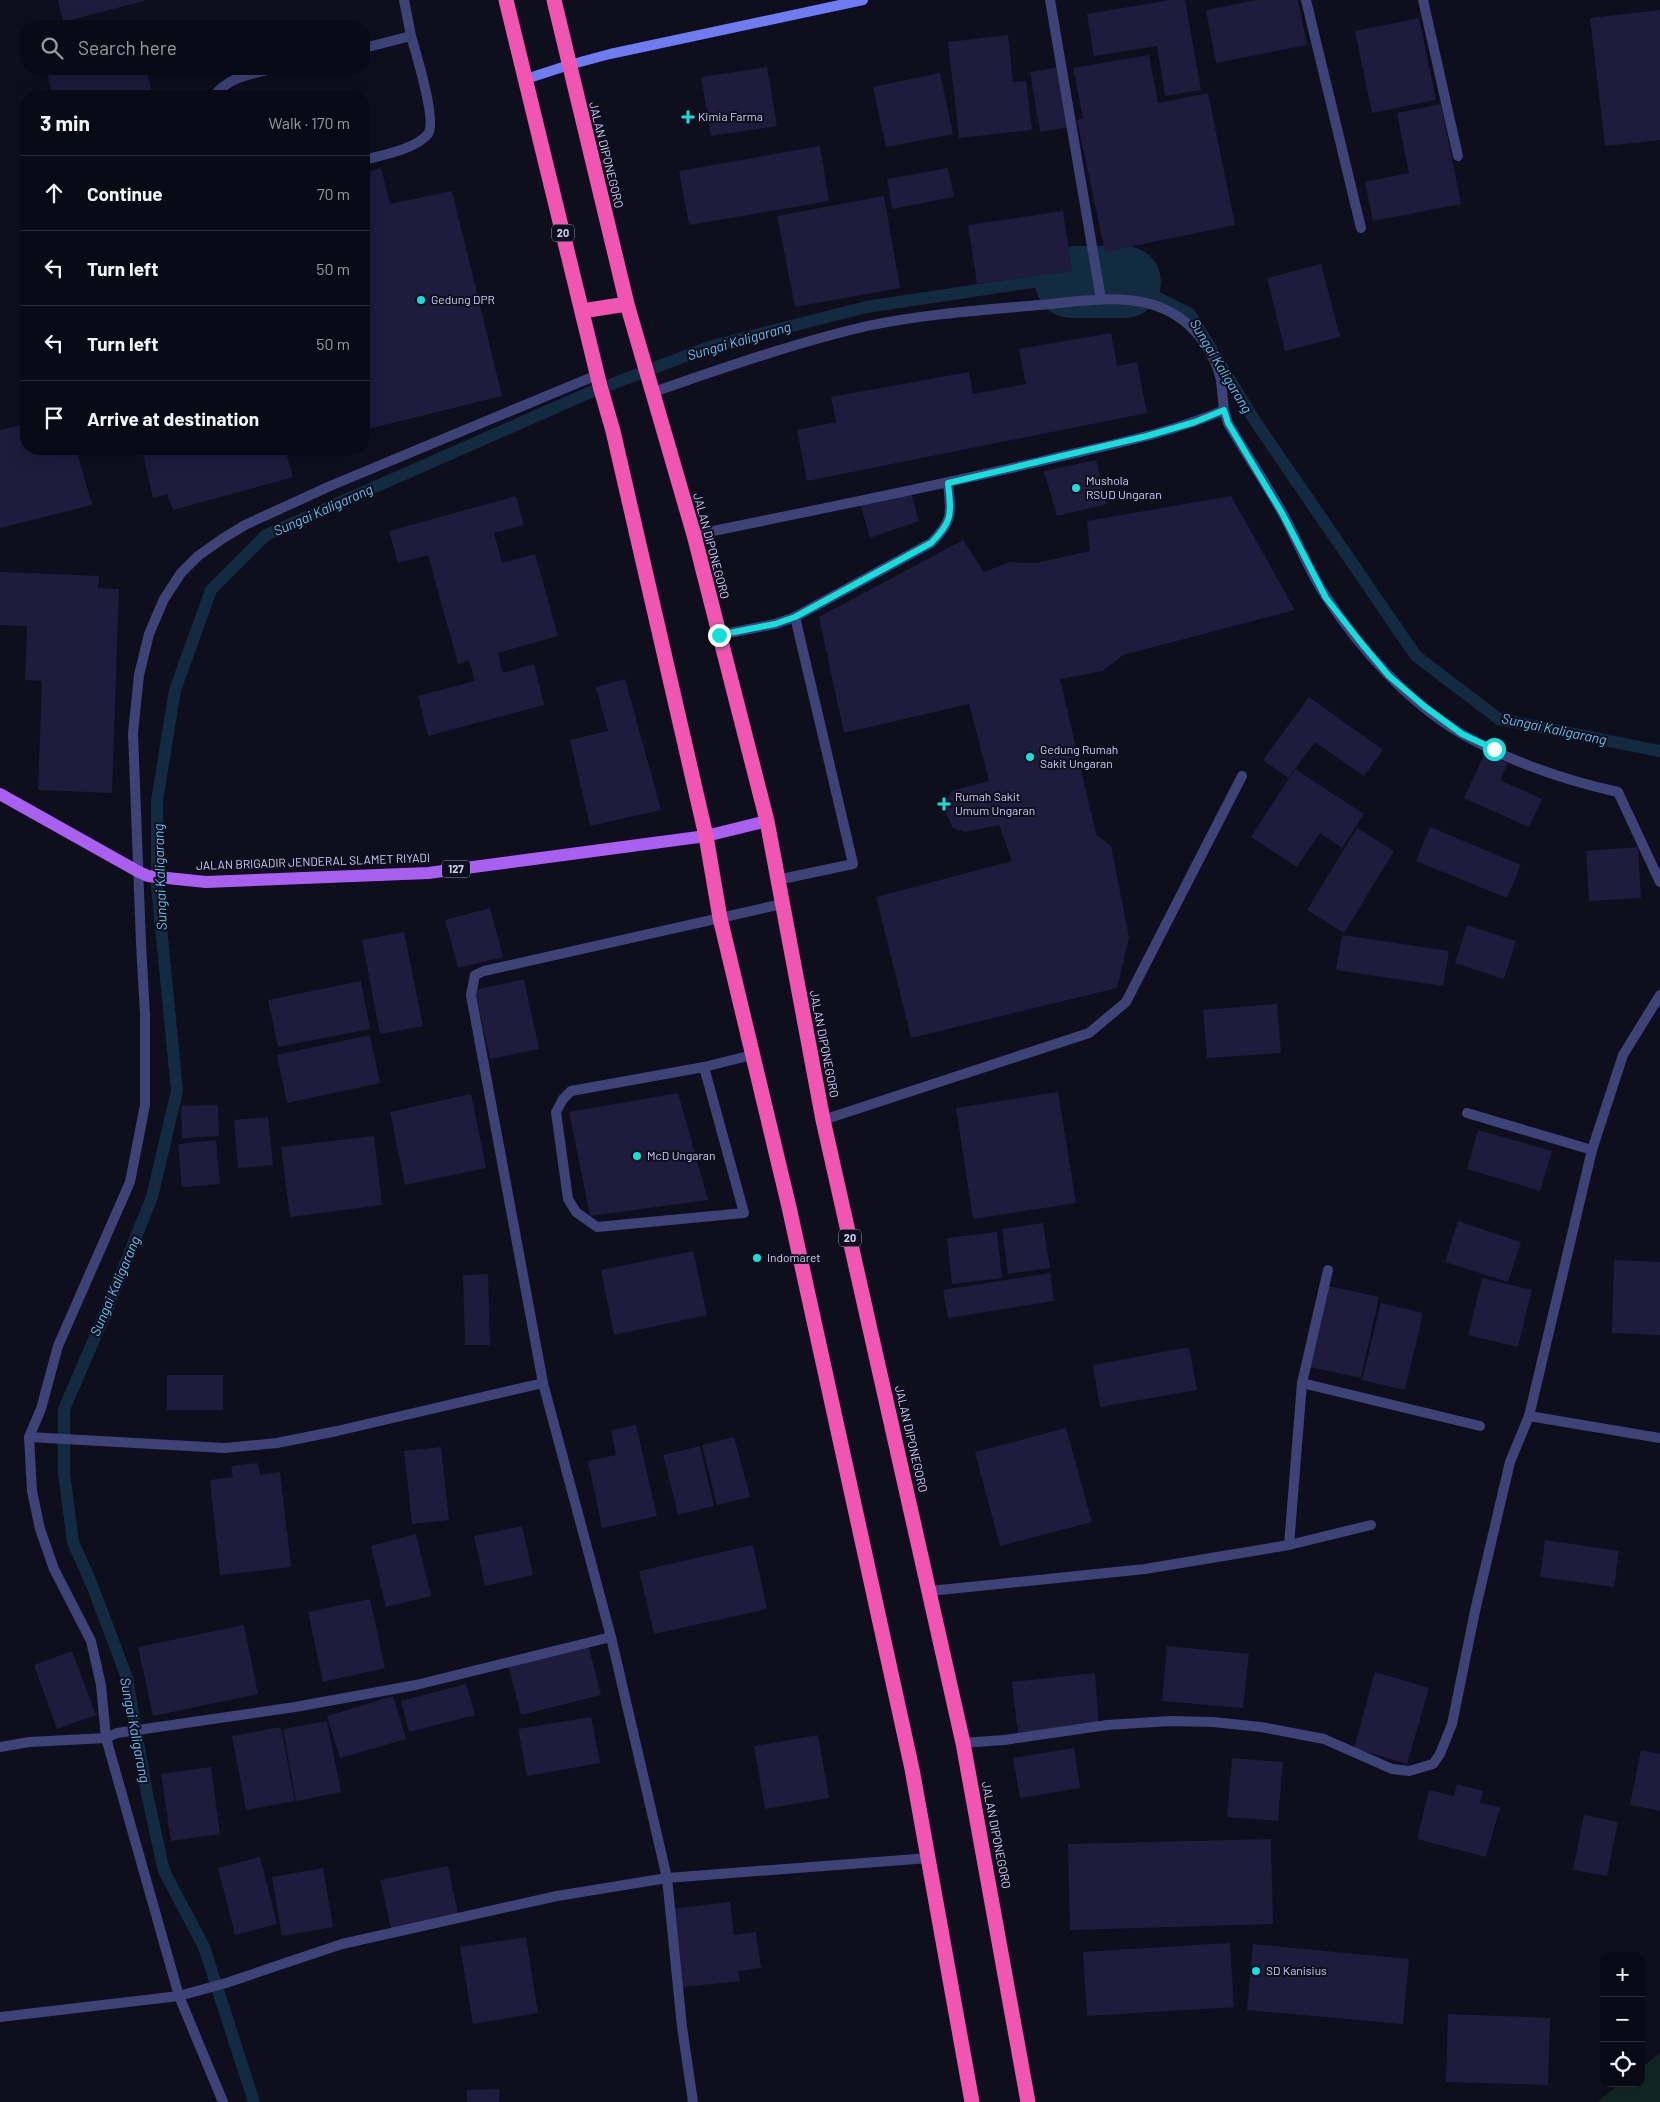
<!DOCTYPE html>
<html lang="en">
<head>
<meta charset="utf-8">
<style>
	body { margin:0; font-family:Barlow,sans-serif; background:#13131f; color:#f1f3f6 }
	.controls { position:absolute; right:15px; bottom:15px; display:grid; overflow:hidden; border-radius:10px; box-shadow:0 5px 20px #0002 }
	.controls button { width:45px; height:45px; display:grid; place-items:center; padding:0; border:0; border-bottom:1px solid #2a2b35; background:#0a0a16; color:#f1f3f6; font:25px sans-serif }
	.stop { position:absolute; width:15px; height:15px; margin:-11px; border:4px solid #16dfdb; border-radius:50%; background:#fff }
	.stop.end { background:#16dfdb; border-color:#fff; box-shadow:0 1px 5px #0008 }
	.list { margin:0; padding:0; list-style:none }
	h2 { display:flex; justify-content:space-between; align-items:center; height:65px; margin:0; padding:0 20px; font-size:21px }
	h2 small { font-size:16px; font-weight:400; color:#999aa1 }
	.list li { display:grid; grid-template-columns:32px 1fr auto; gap:15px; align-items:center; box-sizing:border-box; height:75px; padding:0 20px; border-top:1px solid #2a2b35 }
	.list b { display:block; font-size:19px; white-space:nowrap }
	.list em { font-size:16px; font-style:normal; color:#999aa1 }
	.icon { flex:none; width:28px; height:28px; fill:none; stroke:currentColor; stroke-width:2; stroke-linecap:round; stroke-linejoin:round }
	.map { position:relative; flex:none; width:1660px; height:2102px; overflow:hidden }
	.search { position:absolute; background:#0a0a16; box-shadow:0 5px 20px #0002; left:20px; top:20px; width:350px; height:55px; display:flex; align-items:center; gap:12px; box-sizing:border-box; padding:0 18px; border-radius:20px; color:#999aa1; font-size:19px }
	.panel { position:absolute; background:#0a0a16; box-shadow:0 5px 20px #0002; left:20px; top:90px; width:350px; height:365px; border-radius:20px }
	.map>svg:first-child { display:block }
	.green { fill:#112623 }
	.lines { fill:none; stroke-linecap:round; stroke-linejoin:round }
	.stream { stroke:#122b41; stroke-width:12 }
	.river { stroke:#122b41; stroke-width:72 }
	.building { fill:#1e1b3c }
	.lane { stroke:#3d4277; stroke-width:10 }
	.street { stroke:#3d4277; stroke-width:10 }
	.secondary { stroke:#6e7bf1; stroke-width:10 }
	.primary { stroke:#a960f0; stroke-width:12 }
	.highway { stroke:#ef55b1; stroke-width:15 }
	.route { stroke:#16dfdb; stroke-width:6 }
	.poi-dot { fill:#16dfdb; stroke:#0e0e1d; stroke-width:2 }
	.labels { text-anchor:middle; stroke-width:4; stroke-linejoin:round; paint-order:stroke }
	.shield { fill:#0e0e1d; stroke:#9494b8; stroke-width:1 }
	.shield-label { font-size:11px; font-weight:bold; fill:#cecefa }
	.poi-label { font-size:12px; fill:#cecefa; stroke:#0e0e1d; text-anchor:start }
	.street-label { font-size:12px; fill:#cecefa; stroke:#0e0e1d }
	.water-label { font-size:14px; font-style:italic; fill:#66c1f0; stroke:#0e0e1d }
</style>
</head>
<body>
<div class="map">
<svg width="1660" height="2102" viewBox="0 0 1660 2102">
	<rect width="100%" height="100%" fill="#0e0e1d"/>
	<polygon class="green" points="1660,2053 1660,2102 1597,2102 1621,2083 1641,2083 1641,2068"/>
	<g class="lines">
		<g class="stream">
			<polyline points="1125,282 1190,314 1255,421 1416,656 1499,719 1660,751"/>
			<polyline points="254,2102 204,1947 164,1871 147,1794 127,1678 92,1585 73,1542 64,1473 64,1409 108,1307 152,1197 177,1091 157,886 157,801 175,690 211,590 266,535 586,394 709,347 866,307 1032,282 1071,282"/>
		</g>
		<polyline class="river" points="1071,282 1125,282"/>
	</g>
	<g class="building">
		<polygon points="58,0 144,0 144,1 63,22"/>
		<polygon points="1170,0 1185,0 1201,90 1165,96 1157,46 1094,56 1087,14"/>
		<polygon points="1257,0 1298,0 1307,45 1216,63 1206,10"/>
		<polygon points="1660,10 1660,140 1605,146 1590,18"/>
		<polygon points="1419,18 1436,100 1372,113 1355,31"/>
		<polygon points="1008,35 1013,82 1026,81 1032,130 959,138 948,42"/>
		<polygon points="1149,55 1158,103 1208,93 1235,225 1105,252 1077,120 1083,118 1073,68"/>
		<polygon points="767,67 777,126 711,136 701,77"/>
		<polygon points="1059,67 1069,127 1040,132 1030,72"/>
		<polygon points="46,69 146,69 153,96 53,96"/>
		<polygon points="940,73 953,134 886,147 873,87"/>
		<polygon points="1441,104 1461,204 1373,221 1365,182 1409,173 1397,113"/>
		<polygon points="820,146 829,201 689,225 679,171"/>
		<polygon points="381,168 390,204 452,191 502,396 364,430 364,173"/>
		<polygon points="948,168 954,197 892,209 887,179"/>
		<polygon points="884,196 900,288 795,307 777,216"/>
		<polygon points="1063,211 1072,271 977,284 968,225"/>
		<polygon points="1321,264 1340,337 1285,351 1267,278"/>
		<polygon points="1111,333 1117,366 1137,362 1147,413 807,481 797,430 836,422 831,397 969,372 973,394 1026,384 1019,349"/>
		<polygon points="26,424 26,449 76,449 92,505 0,528 0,430"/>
		<polygon points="146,449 285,449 293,477 173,510 167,494 153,498 142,450"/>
		<polygon points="1096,460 1107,504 1057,516 1044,471"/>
		<polygon points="911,492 919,521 870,538 860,503"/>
		<polygon points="516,496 524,525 494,533 502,563 535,554 558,636 498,653 503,673 534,664 544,705 428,736 418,696 475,681 469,660 458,664 428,555 398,563 389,531"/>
		<polygon points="1231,496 1295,610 1123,655 1103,671 1060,679 1096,834 1111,846 1129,937 1117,988 911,1038 876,897 1012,861 999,825 965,832 953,828 943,808 951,791 989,781 969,704 844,733 819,617 963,540 984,572 1010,562 1036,563 1090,551 1087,521"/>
		<polygon points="0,572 99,576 98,588 119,589 112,793 38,790 42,681 25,680 27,626 0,625"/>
		<polygon points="625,679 661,810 590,826 570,740 608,731 596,687"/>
		<polygon points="1309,697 1383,750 1364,776 1315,742 1288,778 1263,760"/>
		<polygon points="1485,753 1508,763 1500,780 1542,799 1529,827 1464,798"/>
		<polygon points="1295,769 1364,814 1342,848 1320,833 1297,867 1251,837"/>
		<polygon points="1430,827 1521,865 1507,898 1416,861"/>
		<polygon points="1357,828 1394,851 1344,933 1307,910"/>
		<polygon points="1638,847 1641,898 1589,901 1586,851"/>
		<polygon points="490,908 503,957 458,968 445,920"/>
		<polygon points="1467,925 1516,941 1504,979 1455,963"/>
		<polygon points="404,932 423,1026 380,1034 362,940"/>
		<polygon points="1342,935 1449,951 1443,986 1336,970"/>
		<polygon points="524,979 539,1049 490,1059 475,990"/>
		<polygon points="361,981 370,1029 278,1047 268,1000"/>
		<polygon points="1277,1004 1281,1053 1207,1058 1203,1010"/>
		<polygon points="370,1035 380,1083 287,1103 277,1055"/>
		<polygon points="1058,1092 1076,1203 973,1219 956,1108"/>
		<polygon points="678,1093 708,1200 590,1216 569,1112"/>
		<polygon points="471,1094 486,1168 405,1185 390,1112"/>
		<polygon points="218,1105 219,1136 182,1138 181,1106"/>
		<polygon points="268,1117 273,1165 238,1168 234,1120"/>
		<polygon points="1478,1130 1552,1151 1540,1191 1467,1169"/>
		<polygon points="374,1136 382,1205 290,1217 281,1147"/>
		<polygon points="216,1140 220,1184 182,1187 178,1144"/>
		<polygon points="1458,1221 1521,1242 1508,1282 1445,1262"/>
		<polygon points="1043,1223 1050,1268 1008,1274 1002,1229"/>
		<polygon points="997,1232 1002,1278 952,1284 947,1238"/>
		<polygon points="693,1251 707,1315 614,1335 601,1270"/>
		<polygon points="1614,1260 1660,1262 1660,1335 1612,1333"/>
		<polygon points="1050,1273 1054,1301 948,1318 943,1290"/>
		<polygon points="488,1274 490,1345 465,1345 463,1275"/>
		<polygon points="1482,1278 1532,1290 1518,1347 1468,1335"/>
		<polygon points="1329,1286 1379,1297 1361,1378 1310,1367"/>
		<polygon points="1381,1303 1423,1313 1405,1390 1362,1380"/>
		<polygon points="1189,1347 1197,1390 1100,1407 1093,1365"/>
		<rect x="167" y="1375" width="56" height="35"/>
		<polygon points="636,1425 657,1516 602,1528 588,1461 616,1455 611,1430"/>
		<polygon points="1066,1428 1092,1522 1000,1546 975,1452"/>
		<polygon points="734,1437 750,1497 717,1505 702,1445"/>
		<polygon points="700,1446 714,1506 678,1515 663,1455"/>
		<polygon points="441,1447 449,1520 412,1524 404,1451"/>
		<polygon points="258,1463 260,1475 280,1472 291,1567 220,1575 210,1480 233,1477 231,1466"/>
		<polygon points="522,1526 533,1575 485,1586 474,1536"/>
		<polygon points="416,1534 431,1596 386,1607 371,1546"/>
		<polygon points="1545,1540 1619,1551 1614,1587 1540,1577"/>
		<polygon points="753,1545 767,1609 654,1634 639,1571"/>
		<polygon points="370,1599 385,1668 323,1682 308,1612"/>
		<polygon points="244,1625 258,1694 153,1716 138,1647"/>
		<polygon points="588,1644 601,1695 521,1715 508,1665"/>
		<polygon points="1167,1646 1249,1654 1243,1708 1162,1701"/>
		<polygon points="72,1651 96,1715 57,1729 34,1665"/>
		<polygon points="1375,1672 1429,1688 1407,1764 1354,1748"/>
		<polygon points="1095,1673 1099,1725 1018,1733 1012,1682"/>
		<polygon points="466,1684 475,1715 409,1732 401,1701"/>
		<polygon points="393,1696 406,1739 340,1758 327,1716"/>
		<polygon points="591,1717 600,1763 527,1776 518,1729"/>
		<polygon points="327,1721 341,1792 296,1801 283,1729"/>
		<polygon points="281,1727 295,1801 246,1810 232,1736"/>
		<polygon points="818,1735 829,1798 765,1809 754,1746"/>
		<polygon points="1074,1748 1080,1788 1020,1798 1013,1758"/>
		<polygon points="1641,1750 1660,1754 1660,1811 1630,1805"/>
		<polygon points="1232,1758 1283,1762 1278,1821 1227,1817"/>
		<polygon points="211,1767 220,1834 171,1841 161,1774"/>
		<polygon points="1457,1784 1483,1791 1480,1803 1500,1807 1486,1857 1417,1839 1429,1790 1454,1796"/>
		<polygon points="1584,1815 1618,1822 1607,1876 1573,1870"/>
		<polygon points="1271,1839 1273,1924 1070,1930 1068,1844"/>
		<polygon points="260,1857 277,1924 235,1935 218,1868"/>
		<polygon points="448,1866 459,1919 392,1933 380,1880"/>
		<polygon points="323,1868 333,1927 282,1936 272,1877"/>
		<polygon points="730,1902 734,1935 756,1932 761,1968 738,1971 740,1981 682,1987 671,1909"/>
		<polygon points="526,1937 538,2013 473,2024 460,1947"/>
		<polygon points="1230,1943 1234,2007 1087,2016 1083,1952"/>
		<polygon points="1253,1944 1409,1959 1403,2024 1247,2010"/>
		<polygon points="1448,2014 1550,2018 1548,2085 1446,2082"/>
		<polygon points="499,2089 499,2102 467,2102 467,2090"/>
	</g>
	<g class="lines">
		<g class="lane">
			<polyline points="404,0 411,36"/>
			<path d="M364 48 411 36C416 53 437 122 428 134 416 149 382 155 364 160"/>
			<path d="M214 96C229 77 250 74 273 69"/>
			<path d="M795 617 931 543C954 520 951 513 948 483"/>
			<polyline points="719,635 775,624 795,617 853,864 777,880"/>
			<polyline points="704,1067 744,1213 597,1227 576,1212 568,1199 556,1112 563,1099 571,1091 704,1067 752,1055"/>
		</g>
		<g class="street">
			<polyline points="1050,0 1101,299"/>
			<polyline points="1306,0 1361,228"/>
			<polyline points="1423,0 1458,156"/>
			<path d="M653 392C724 368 794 343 867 326 924 314 983 310 1040 305 1084 301 1138 290 1177 316 1198 329 1216 356 1221 380 1222 390 1223 401 1224 410"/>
			<path d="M694 535C810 511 926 488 1042 461 1103 446 1166 435 1224 410L1228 423C1246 454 1266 483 1283 514 1298 541 1309 572 1327 598 1361 650 1408 702 1462 734 1511 762 1564 780 1618 792L1660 882"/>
			<polyline points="1467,1113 1592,1150"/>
			<polyline points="823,1120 1089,1033 1126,1002 1242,776"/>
			<polyline points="1328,1270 1302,1383 1480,1426"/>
			<polyline points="1529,1416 1660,1438"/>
			<polyline points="29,1437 224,1448 277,1443 337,1431 543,1383"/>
			<polyline points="1289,1545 1302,1383"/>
			<polyline points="930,1591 1145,1569 1289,1545 1371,1525"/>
			<polyline points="963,1743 1004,1740 1107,1725 1170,1721 1213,1722 1261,1727 1324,1739 1392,1769 1409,1771 1433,1764 1440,1754 1452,1724 1475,1611 1510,1462 1529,1416 1592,1150 1623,1055 1660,995"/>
			<polyline points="0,1747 29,1742 106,1738 117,1733 295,1707 416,1685 611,1637"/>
			<polyline points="0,2017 179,1996 226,1983 342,1944 557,1896 667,1878 929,1858"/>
			<polyline points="223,2102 179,1996 106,1738 101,1685 91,1641 54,1569 40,1529 32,1491 29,1437 41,1409 58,1346 130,1182 145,1105 145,1015 141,943 133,733 139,675 149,634 164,599 181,573 198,556 222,539 245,525 330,486 597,375"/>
			<polyline points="693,2102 682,2027 667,1878 611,1637 543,1383 471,995 475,975 484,971 782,904"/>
		</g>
		<polyline class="secondary" points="526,79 569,65 610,54 863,0"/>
		<polyline class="primary" points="0,794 139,872 148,876 206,882 428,873 706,836 767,821"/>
		<g class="highway">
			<polyline points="506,0 600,386 613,431 706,836 720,918 789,1207 912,1769 972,2102"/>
			<polyline points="554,0 627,304 694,535 767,821 823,1120 963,1743 1028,2102"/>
			<polyline points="582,311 627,304"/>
		</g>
	</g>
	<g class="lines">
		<path class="route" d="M719 635 775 624 795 617 931 543C954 520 951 513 948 483L1147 436 1195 422 1224 410 1228 423 1282 513 1326 598 1362 644 1389 676 1424 706 1462 734 1494 749"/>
	</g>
	<g class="poi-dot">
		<path d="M685.5 109.5h5v5h5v5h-5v5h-5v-5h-5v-5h5z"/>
		<circle cx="421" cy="300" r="5"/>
		<circle cx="1076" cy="488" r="5"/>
		<circle cx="1030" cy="757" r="5"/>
		<path d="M941.5 796.5h5v5h5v5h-5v5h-5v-5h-5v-5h5z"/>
		<circle cx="637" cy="1156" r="5"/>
		<circle cx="757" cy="1258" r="5"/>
		<circle cx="1256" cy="1971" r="5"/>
	</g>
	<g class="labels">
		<g class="shield">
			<rect x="552" y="224.5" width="22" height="17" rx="4"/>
			<rect x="442" y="860.5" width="28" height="17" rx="4"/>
			<rect x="839" y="1229.5" width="22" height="17" rx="4"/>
		</g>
		<g class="shield-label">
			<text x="563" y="237">20</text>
			<text x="456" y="873">127</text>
			<text x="850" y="1242">20</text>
		</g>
		<g class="poi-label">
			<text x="698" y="121">Kimia Farma</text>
			<text x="431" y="304">Gedung DPR</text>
			<text x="1086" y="485">Mushola<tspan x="1086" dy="14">RSUD Ungaran</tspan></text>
			<text x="1040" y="754">Gedung Rumah<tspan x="1040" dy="14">Sakit Ungaran</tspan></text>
			<text x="955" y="801">Rumah Sakit<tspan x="955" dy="14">Umum Ungaran</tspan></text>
			<text x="647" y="1160">McD Ungaran</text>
			<text x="767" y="1262">Indomaret</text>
			<text x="1266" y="1975">SD Kanisius</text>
		</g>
		<g class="street-label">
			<text transform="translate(606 155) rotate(76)" y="4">JALAN DIPONEGORO</text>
			<text transform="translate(711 546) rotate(75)" y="4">JALAN DIPONEGORO</text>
			<text transform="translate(313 862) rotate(-2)" y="4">JALAN BRIGADIR JENDERAL SLAMET RIYADI</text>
			<text transform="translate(824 1044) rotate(79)" y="4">JALAN DIPONEGORO</text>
			<text transform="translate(911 1439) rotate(77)" y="4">JALAN DIPONEGORO</text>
			<text transform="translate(996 1835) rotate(79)" y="4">JALAN DIPONEGORO</text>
		</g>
		<g class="water-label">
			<text transform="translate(739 341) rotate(-16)" y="5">Sungai Kaligarang</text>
			<text transform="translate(1221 366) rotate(59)" y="5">Sungai Kaligarang</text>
			<text transform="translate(323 510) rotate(-24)" y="5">Sungai Kaligarang</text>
			<text transform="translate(1554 729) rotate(12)" y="5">Sungai Kaligarang</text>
			<text transform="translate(160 877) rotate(-92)" y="5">Sungai Kaligarang</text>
			<text transform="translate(115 1286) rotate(-67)" y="5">Sungai Kaligarang</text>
			<text transform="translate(135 1730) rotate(79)" y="5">Sungai Kaligarang</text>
		</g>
	</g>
</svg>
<div class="controls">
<button>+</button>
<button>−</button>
<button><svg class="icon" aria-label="locate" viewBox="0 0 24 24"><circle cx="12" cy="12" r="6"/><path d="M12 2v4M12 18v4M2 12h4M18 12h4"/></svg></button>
</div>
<div class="stop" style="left:1494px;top:749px"></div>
<div class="stop end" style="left:719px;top:635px"></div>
<div class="search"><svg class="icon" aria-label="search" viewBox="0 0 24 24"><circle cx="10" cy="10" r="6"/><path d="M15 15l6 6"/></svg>Search here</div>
<section class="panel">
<h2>3 min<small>Walk · 170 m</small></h2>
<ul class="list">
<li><svg class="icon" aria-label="ahead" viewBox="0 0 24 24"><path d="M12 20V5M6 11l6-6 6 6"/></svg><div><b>Continue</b></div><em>70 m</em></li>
<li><svg class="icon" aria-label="left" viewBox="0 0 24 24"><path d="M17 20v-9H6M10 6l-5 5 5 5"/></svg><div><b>Turn left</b></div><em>50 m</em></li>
<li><svg class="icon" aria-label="left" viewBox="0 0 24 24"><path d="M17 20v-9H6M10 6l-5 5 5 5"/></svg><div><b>Turn left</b></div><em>50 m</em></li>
<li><svg class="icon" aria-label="arrive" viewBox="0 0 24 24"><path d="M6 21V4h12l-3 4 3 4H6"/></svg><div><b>Arrive at destination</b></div></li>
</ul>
</section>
</div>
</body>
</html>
